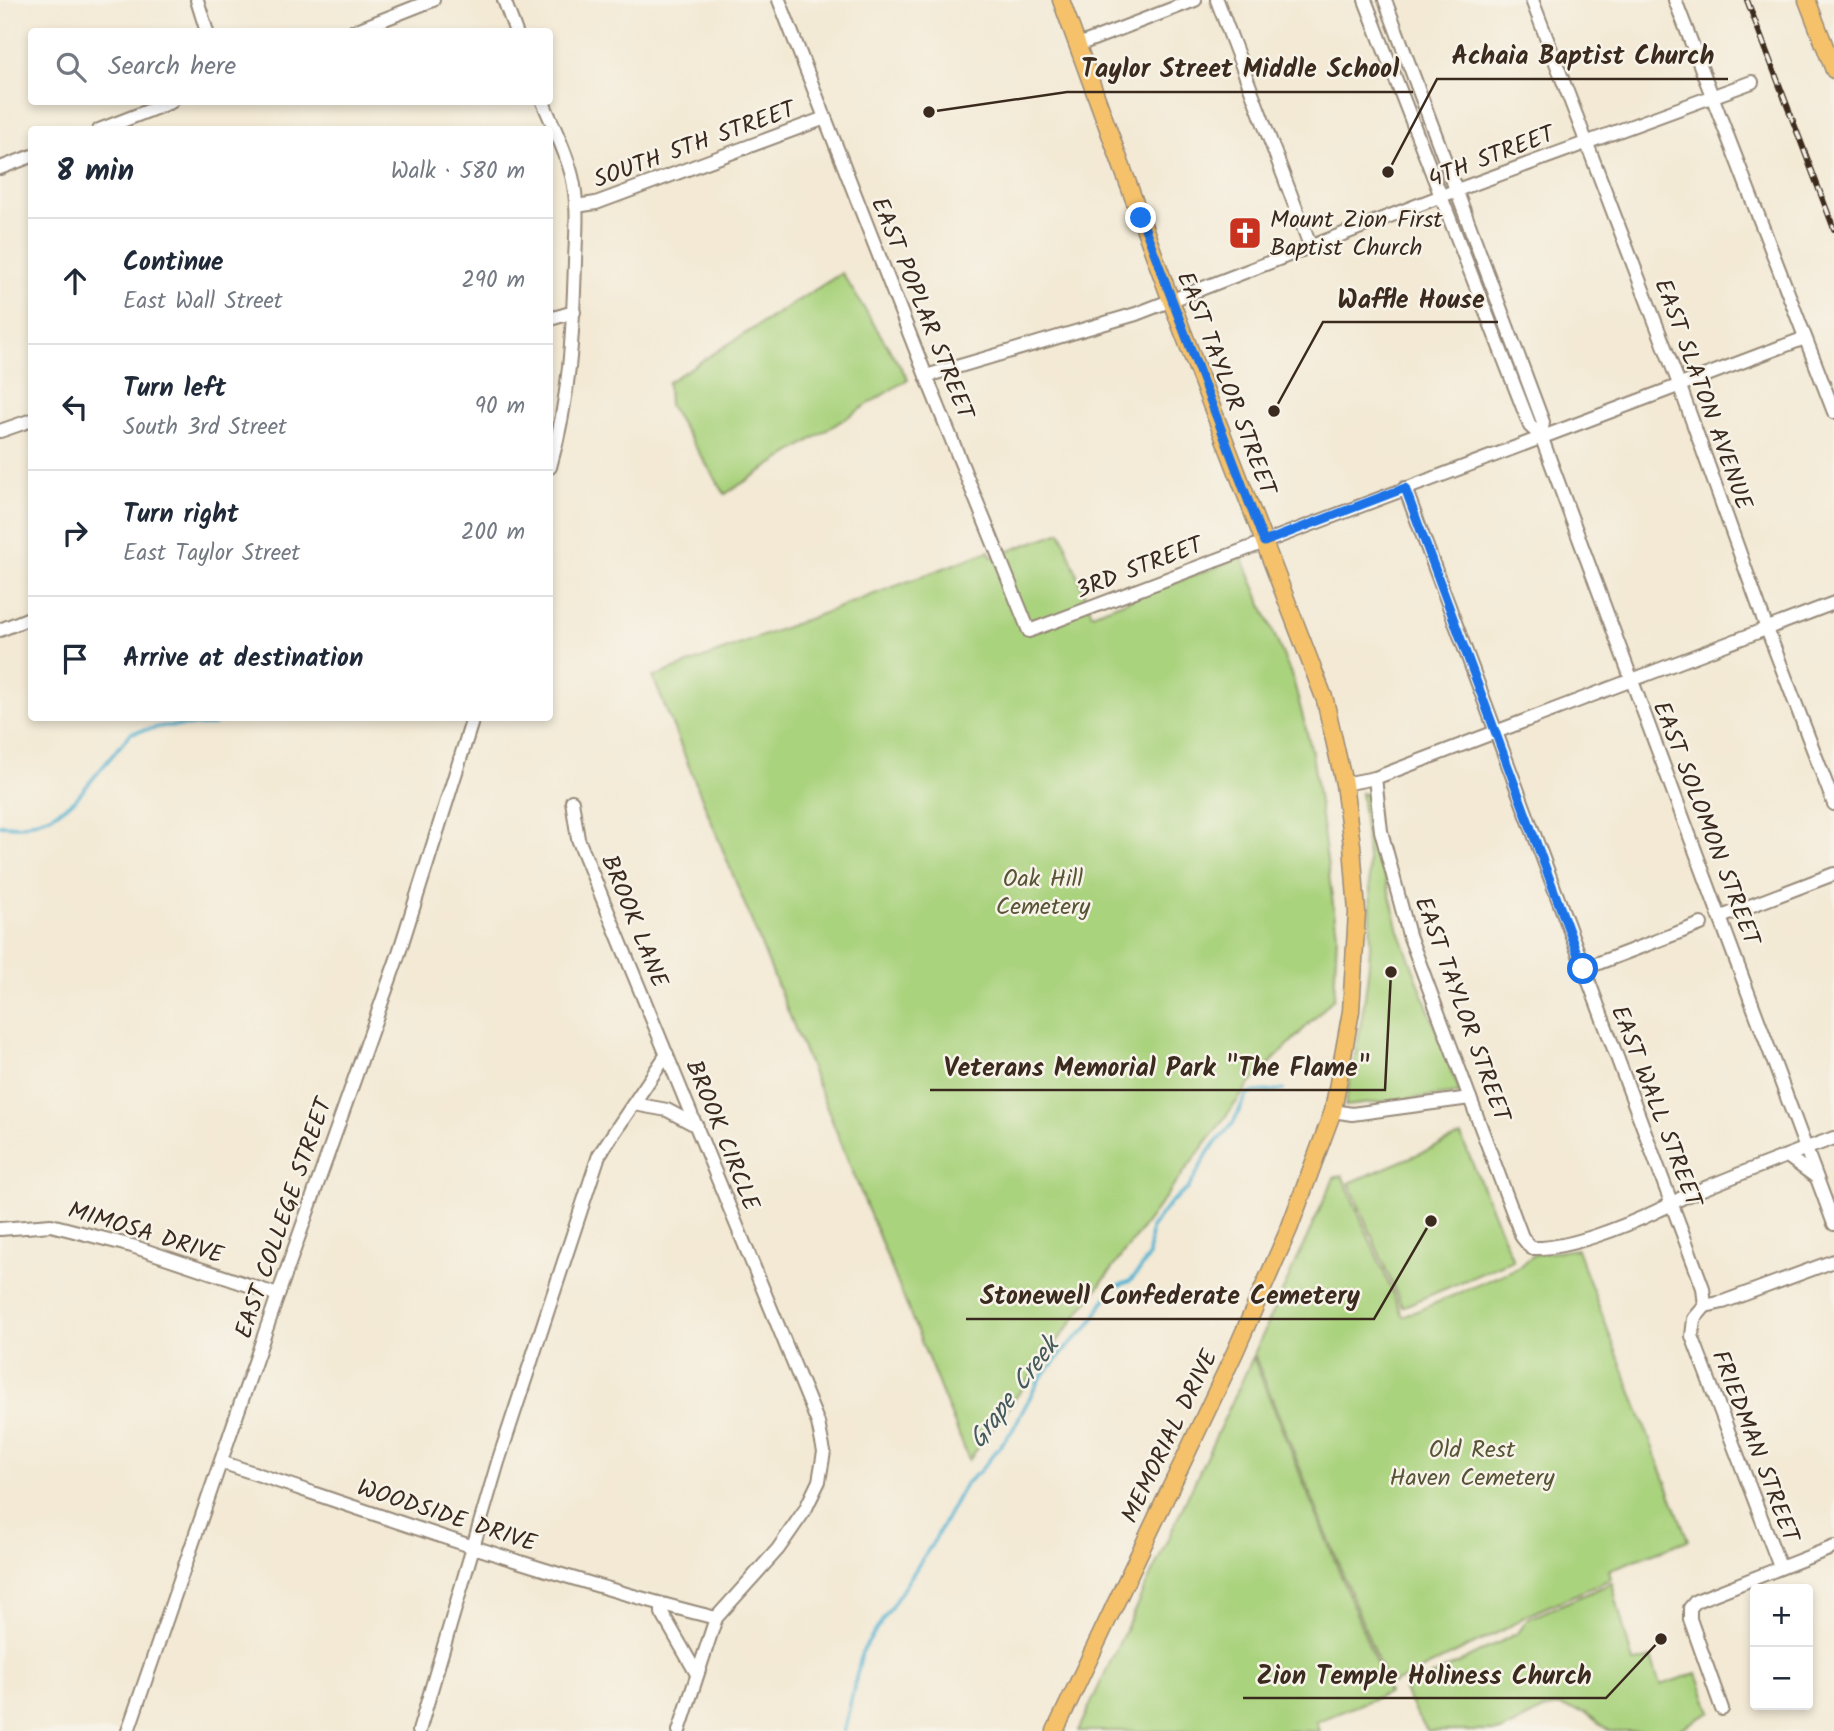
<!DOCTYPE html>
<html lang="en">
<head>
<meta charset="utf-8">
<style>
	body { margin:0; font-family:Kalam,sans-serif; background:#f6f6f7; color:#1f2937 }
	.controls { position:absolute; right:21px; bottom:21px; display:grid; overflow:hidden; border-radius:7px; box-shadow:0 4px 10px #0003 }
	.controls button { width:63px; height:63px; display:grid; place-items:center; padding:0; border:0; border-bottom:2px solid #e0e1e3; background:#fff; color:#1f2937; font:35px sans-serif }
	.stop { position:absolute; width:21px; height:21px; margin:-16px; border:5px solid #1a73e8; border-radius:50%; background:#fff }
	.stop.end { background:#1a73e8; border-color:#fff; box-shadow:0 2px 7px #0008 }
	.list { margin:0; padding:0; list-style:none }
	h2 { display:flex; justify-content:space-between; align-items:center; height:91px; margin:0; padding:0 28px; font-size:30px }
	h2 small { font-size:23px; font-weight:400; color:#747a83 }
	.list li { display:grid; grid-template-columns:46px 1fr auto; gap:21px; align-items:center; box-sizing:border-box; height:126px; padding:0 28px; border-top:2px solid #e0e1e3 }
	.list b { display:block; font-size:26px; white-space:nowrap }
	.list p { margin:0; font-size:23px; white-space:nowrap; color:#747a83 }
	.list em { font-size:23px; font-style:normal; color:#747a83 }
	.icon { flex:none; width:38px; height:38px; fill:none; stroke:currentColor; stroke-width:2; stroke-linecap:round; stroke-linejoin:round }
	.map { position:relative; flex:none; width:1834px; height:1731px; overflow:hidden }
	.search { position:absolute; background:#fff; box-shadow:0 4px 10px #0003; left:28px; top:28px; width:525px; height:77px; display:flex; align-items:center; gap:18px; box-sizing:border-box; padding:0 24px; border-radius:7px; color:#747a83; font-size:26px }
	.panel { position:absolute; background:#fff; box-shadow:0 4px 10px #0003; left:28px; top:126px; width:525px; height:595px; border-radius:7px }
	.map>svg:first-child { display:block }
	.green { fill:#aad37e; stroke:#727e4e; stroke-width:2 }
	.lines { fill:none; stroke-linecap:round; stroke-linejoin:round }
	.stream { stroke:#54b3d2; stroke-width:3.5 }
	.minor-casing { stroke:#978a79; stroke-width:16 }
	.major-casing { stroke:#978a79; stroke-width:19 }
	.minor { stroke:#fff; stroke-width:12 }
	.major { stroke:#f5c16b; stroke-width:16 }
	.rail-casing { stroke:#3b2a1e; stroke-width:6 }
	.rail { stroke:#f7f3e8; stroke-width:3.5; stroke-dasharray:10; stroke-linecap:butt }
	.route { stroke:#1a73e8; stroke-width:9 }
	.labels { text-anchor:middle; stroke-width:5; stroke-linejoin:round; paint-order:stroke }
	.street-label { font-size:24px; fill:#3b2a1e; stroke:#f7f3e8 }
	.poi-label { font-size:24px; fill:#3b2a1e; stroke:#f7f3e8; text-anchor:start }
	.park-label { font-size:24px; fill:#575436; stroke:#f7f3e8 }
	.water-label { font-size:26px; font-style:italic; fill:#445a5d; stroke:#f7f3e8 }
	.leader { fill:none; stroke:#3b2a1e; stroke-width:2.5 }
	.callout-dot { fill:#3b2a1e; stroke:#f7f3e8; stroke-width:2.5 }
	.callout-label { font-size:26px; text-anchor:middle; font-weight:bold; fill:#3b2a1e; stroke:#f7f3e8; stroke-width:5; stroke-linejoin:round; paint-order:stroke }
</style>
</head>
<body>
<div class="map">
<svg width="1834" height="1731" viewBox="0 0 1834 1731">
	<rect width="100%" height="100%" fill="#f7f3e8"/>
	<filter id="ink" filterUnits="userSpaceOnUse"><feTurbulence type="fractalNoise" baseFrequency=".0143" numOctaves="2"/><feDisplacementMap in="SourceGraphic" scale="14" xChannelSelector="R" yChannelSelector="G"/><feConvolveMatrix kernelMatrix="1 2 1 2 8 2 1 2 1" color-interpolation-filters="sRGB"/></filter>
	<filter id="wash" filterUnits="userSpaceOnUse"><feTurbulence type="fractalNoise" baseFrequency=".00686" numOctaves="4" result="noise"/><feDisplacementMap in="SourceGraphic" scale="28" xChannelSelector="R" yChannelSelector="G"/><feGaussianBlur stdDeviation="1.57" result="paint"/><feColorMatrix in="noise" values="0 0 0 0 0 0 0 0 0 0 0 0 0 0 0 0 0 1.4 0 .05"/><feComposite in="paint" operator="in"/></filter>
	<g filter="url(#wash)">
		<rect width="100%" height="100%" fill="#f3e9d4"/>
		<g class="green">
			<polygon points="842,273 908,379 725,494 669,405 668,382"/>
			<polygon points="1061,532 1092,614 1242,557 1293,679 1312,752 1337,933 1334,998 1250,1084 969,1460 653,677 989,551 992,557"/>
			<path d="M1361 793 1370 796 1382 863 1399 931 1460 1093 1345 1106C1355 1054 1367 1001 1370 948 1373 896 1367 844 1361 793Z"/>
			<polygon points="1461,1136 1513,1260 1402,1307 1349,1183"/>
			<polygon points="1342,1175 1403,1317 1520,1267 1533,1255 1577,1249 1688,1540 1609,1570 1611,1579 1526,1616 1505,1629 1388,1686 1254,1354 1334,1178"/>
			<polygon points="1253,1357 1388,1693 1316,1722 1319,1731 1078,1731"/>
			<polygon points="1612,1583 1633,1663 1651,1658 1660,1685 1697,1673 1711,1712 1676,1731 1609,1731 1586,1713 1559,1706 1541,1711 1502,1731 1428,1731 1417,1716 1404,1690 1518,1633 1528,1619"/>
		</g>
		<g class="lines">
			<g class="stream">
				<polyline points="0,825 20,826 51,816 75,800 131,733 164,726 214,725"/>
				<polyline points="844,1731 862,1652 934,1541 965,1484 980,1471 1012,1431 1039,1380 1067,1347 1089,1326 1112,1288 1130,1281 1140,1270 1149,1256 1151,1228 1171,1202 1188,1189 1209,1151 1233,1123 1247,1095 1255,1092 1283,1090"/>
			</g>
		</g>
	</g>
	<g filter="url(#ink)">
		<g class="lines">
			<defs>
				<g id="minor">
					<polyline points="197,0 207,32"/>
					<polyline points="504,0 516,32"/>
					<polyline points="779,0 926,376 1029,631 1805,338"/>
					<polyline points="1217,0 1311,248"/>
					<polyline points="1365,0 1530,426 1541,436 1834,1224"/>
					<polyline points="1385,0 1543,422 1541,436"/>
					<polyline points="1532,0 1679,384 1767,629 1834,804"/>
					<polyline points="1675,0 1834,412"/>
					<polyline points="352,32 433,0"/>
					<polyline points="1078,45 1195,0"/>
					<path d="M543 102C553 126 566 151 572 176 579 204 576 233 575 261 573 332 570 398 550 467"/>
					<polyline points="99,130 171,102"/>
					<polyline points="0,168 32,156"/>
					<polyline points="576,206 596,203 825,118"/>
					<polyline points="550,319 574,312"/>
					<polyline points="926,376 1136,314 1457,190 1752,82"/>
					<polyline points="0,431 32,420"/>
					<polyline points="1405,488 1703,1288 1705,1306"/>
					<polyline points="0,630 32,617"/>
					<path d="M1375 778 1381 831 1409 935 1522 1237 1531 1248C1567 1250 1626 1226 1659 1210 1669 1206 1678 1199 1688 1195 1736 1175 1785 1156 1834 1138"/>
					<polyline points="1344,784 1375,778 1834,603"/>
					<polyline points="572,801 578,839 818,1423 824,1452 819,1481 805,1510 778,1549 716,1618 679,1731"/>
					<polyline points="1721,917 1834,874"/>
					<polyline points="1583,969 1701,924"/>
					<polyline points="634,1104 667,1110 697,1126"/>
					<polyline points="1333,1111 1352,1114 1470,1098"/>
					<polyline points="1787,1156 1816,1177"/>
					<polyline points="0,1229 51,1225 132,1246 278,1295"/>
					<polyline points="1705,1306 1694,1319 1692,1336 1780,1567"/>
					<polyline points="1705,1306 1723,1302 1834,1261"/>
					<path d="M221 1462C385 1517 548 1576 716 1618"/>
					<polyline points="662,1605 662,1613 697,1674"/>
					<polyline points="1722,1709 1690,1619 1690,1608 1696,1601 1834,1547"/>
					<polyline points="128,1731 278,1295 398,956 473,718"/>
					<polyline points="419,1731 498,1462 599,1155 667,1054"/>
				</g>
				<g id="major">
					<polyline points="1807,0 1834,70"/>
					<polyline points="1055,1731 1235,1352 1289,1229 1333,1111 1351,1011 1357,912 1352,845 1344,784 1325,700 1171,301 1061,0"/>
				</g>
			</defs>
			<use href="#minor" class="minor-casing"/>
			<use href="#major" class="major-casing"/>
			<use href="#minor" class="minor"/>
			<use href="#major" class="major"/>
			<defs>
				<polyline id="rail" points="1747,0 1834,229"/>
			</defs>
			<use href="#rail" class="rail-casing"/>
			<use href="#rail" class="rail"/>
		</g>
	</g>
	<g class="lines" filter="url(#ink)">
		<polyline class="route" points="1141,218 1264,542 1405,488 1583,969"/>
	</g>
	<defs>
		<symbol id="church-square" viewBox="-11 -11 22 22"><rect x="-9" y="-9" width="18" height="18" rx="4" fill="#c8321e" stroke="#f7f3e8"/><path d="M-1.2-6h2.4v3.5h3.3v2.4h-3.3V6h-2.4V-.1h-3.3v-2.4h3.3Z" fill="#fff"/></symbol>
	</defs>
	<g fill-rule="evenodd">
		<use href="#church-square" x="1226" y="214" width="38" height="38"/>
	</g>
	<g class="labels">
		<g class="street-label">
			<text transform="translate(694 144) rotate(-20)" y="8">SOUTH 5TH STREET</text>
			<text transform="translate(1491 156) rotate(-21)" y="8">4TH STREET</text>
			<text transform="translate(923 308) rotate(68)" y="8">EAST POPLAR STREET</text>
			<text transform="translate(1227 383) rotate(69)" y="8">EAST TAYLOR STREET</text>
			<text transform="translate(1704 394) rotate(70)" y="8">EAST SLATON AVENUE</text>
			<text transform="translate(1139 567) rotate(-21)" y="8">3RD STREET</text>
			<text transform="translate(1707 823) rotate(69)" y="8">EAST SOLOMON STREET</text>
			<text transform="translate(635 921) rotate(68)" y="8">BROOK LANE</text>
			<text transform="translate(1463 1009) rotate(70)" y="8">EAST TAYLOR STREET</text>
			<text transform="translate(1657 1106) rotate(69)" y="8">EAST WALL STREET</text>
			<text transform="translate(723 1135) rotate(68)" y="8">BROOK CIRCLE</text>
			<text transform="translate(283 1218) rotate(-71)" y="8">EAST COLLEGE STREET</text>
			<text transform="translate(146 1232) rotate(17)" y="8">MIMOSA DRIVE</text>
			<text transform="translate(1169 1436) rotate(-64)" y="8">MEMORIAL DRIVE</text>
			<text transform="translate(1756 1446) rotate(69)" y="8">FRIEDMAN STREET</text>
			<text transform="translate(447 1515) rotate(18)" y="8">WOODSIDE DRIVE</text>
		</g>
		<g class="poi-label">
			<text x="1270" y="227">Mount Zion First<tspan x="1270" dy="28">Baptist Church</tspan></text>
		</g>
		<g class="park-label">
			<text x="1043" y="886">Oak Hill<tspan x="1043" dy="28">Cemetery</tspan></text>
			<text x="1472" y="1457">Old Rest<tspan x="1472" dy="28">Haven Cemetery</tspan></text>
		</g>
		<g class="water-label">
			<text transform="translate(1013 1392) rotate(-53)" y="9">Grape Creek</text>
		</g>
	</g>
	<path class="leader" d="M1388 172L1437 79H1728M929 112L1067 92H1413M1274 411L1323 322H1498M1391 972L1385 1090H930M1431 1221L1374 1319H966M1661 1639L1606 1698H1243"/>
	<g class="callout-dot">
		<circle cx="1388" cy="172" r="7"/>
		<circle cx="929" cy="112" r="7"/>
		<circle cx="1274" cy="411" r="7"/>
		<circle cx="1391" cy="972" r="7"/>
		<circle cx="1431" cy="1221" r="7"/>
		<circle cx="1661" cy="1639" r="7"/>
	</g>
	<g class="callout-label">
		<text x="1583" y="64">Achaia Baptist Church</text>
		<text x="1240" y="77">Taylor Street Middle School</text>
		<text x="1411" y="308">Waffle House</text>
		<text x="1157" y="1076">Veterans Memorial Park "The Flame"</text>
		<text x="1170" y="1304">Stonewell Confederate Cemetery</text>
		<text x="1424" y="1684">Zion Temple Holiness Church</text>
	</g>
</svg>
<div class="controls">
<button>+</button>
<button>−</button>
</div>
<div class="stop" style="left:1583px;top:969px"></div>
<div class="stop end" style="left:1141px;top:218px"></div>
<div class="search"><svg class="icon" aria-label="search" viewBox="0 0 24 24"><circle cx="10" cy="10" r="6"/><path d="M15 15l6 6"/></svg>Search here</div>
<section class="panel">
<h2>8 min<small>Walk · 580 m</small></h2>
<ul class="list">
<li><svg class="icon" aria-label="ahead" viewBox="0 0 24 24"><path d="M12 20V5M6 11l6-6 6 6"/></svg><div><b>Continue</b><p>East Wall Street</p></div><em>290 m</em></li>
<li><svg class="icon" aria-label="left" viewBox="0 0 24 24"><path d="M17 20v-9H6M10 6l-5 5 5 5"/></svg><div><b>Turn left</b><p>South 3rd Street</p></div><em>90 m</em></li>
<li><svg class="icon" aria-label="right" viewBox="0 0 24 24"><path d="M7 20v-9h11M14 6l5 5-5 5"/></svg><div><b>Turn right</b><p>East Taylor Street</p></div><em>200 m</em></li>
<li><svg class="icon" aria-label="arrive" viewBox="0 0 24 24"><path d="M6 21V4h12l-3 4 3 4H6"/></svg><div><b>Arrive at destination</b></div></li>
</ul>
</section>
</div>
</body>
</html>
